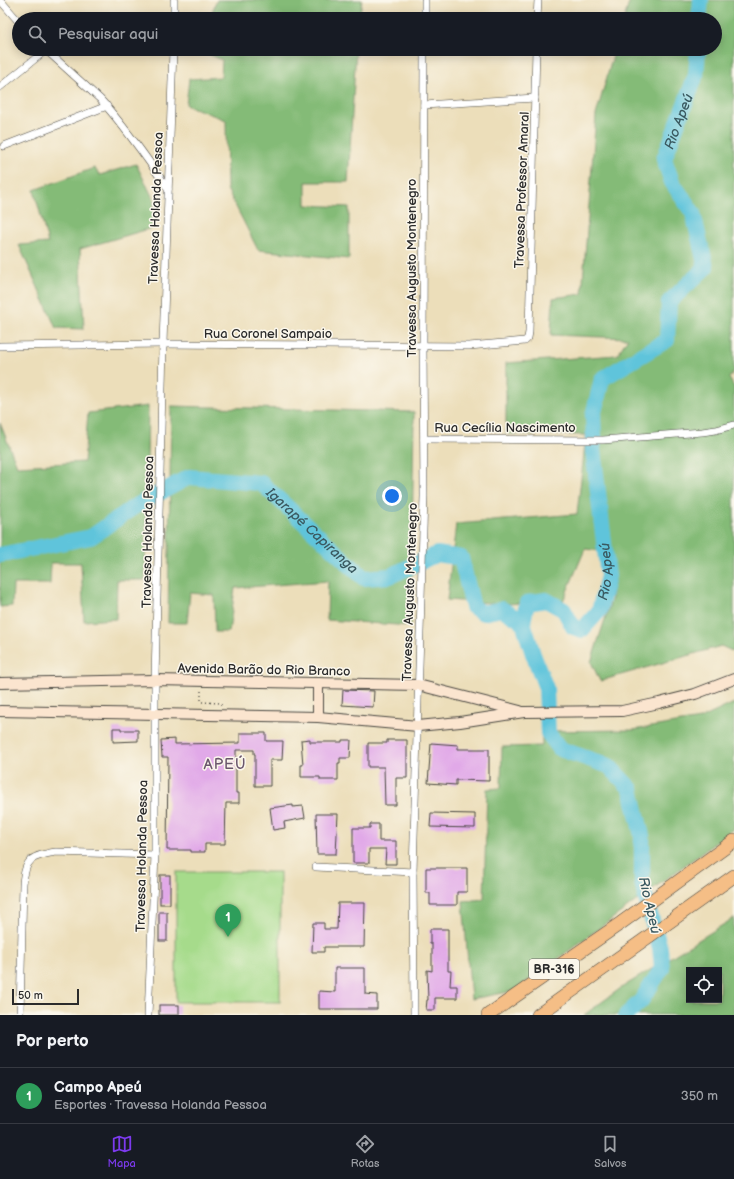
<!DOCTYPE html>
<html lang="pt">
<head>
<meta charset="utf-8">
<style>
	body { margin:0; font-family:"Balsamiq Sans",sans-serif; background:#242831; color:#f1f3f6 }
	.controls { position:absolute; right:12px; bottom:12px; display:grid; overflow:hidden; border-radius:0px; box-shadow:0 2px 10px #0003 }
	.controls button { width:36px; height:36px; display:grid; place-items:center; padding:0; border:0; border-bottom:1px solid #363941; background:#171b24; color:#f1f3f6; font:20px sans-serif }
	.scale { position:absolute; left:12px; bottom:10px; width:67px; box-sizing:border-box; padding-left:4px; border:2px solid #2b2b2b; border-top:0; font-size:11px; line-height:14px; white-space:nowrap; color:#2b2b2b; -webkit-text-stroke:3px #fbf7ec; paint-order:stroke }
	.you { position:absolute; left:392px; top:496px; width:14px; height:14px; margin:-10px; border:3px solid #fff; border-radius:50%; background:#1a73e8; box-shadow:0 0 0 6px #1a73e833 }
	.badge { display:grid; place-items:center; width:26px; height:26px; border-radius:50%; background:#7c3aed; color:#fff; font-size:13px; font-weight:700 }
	.pin { position:absolute; translate:-50% -33px; filter:drop-shadow(0 1px 2px #0008) }
	.pin::after { content:''; position:absolute; top:21px; width:14px; height:12px; background:inherit; clip-path:polygon(0 0,100% 0,50% 100%) }
	.list { margin:0; padding:0; list-style:none }
	h2 { display:flex; justify-content:space-between; align-items:center; height:52px; margin:0; padding:0 16px; font-size:17px }
	h2 small { font-size:13px; font-weight:400; color:#9ea1a6 }
	.list li { display:grid; grid-template-columns:26px 1fr auto; gap:12px; align-items:center; box-sizing:border-box; height:56px; padding:0 16px; border-top:1px solid #363941 }
	.list b { display:block; font-size:15px; white-space:nowrap }
	.list p { margin:0; font-size:13px; white-space:nowrap; color:#9ea1a6 }
	.list em { font-size:13px; font-style:normal; color:#9ea1a6 }
	.icon { flex:none; width:22px; height:22px; fill:none; stroke:currentColor; stroke-width:2; stroke-linecap:round; stroke-linejoin:round }
	.map { position:relative; flex:none; width:734px; height:1015px; overflow:hidden }
	.search { position:absolute; background:#171b24; box-shadow:0 2px 10px #0003; left:12px; right:12px; top:12px; height:44px; display:flex; align-items:center; gap:10px; box-sizing:border-box; padding:0 14px; border-radius:22px; color:#9ea1a6; font-size:15px }
	.sheet { height:108px; background:#171b24 }
	nav { display:flex; justify-content:space-around; align-items:center; box-sizing:border-box; height:56px; border-top:1px solid #363941; background:#171b24; font-size:11px; color:#9ea1a6 }
	nav a { display:grid; justify-items:center; gap:2px }
	nav .on { color:#7c3aed }
	.map>svg:first-child { display:block }
	.green { fill:#a6db8b; stroke:#68835b }
	.forest { fill:#84bb77; stroke:#587351; fill-rule:evenodd }
	.lines { fill:none; stroke-linecap:round; stroke-linejoin:round }
	.river { stroke:#5ec4db; stroke-width:16 }
	.building { fill:#e1a9e8 }
	.street-casing { stroke:#484640; stroke-width:8 }
	.secondary-casing { stroke:#484640; stroke-width:12 }
	.highway-casing { stroke:#484640; stroke-width:14 }
	.path { stroke:#484640; stroke-width:1.5; stroke-dasharray:1 3; stroke-linecap:butt }
	.street { stroke:#fff; stroke-width:7 }
	.secondary { stroke:#fbe5cf; stroke-width:10 }
	.highway { stroke:#f5be86; stroke-width:13 }
	.labels { text-anchor:middle; stroke-width:3; stroke-linejoin:round; paint-order:stroke }
	.shield { fill:#fbf7ec; stroke:#696865; stroke-width:1 }
	.shield-label { font-size:12px; font-weight:bold; fill:#2b2b2b }
	.street-label { font-size:13px; fill:#2b2b2b; stroke:#fbf7ec }
	.water-label { font-size:14px; font-style:italic; fill:#3a5960; stroke:#fbf7ec }
	.quarter-label { font-size:15px; letter-spacing:1px; fill:#6b576d; stroke:#fbf7ec }
</style>
</head>
<body>
<div class="map">
<svg width="734" height="1015" viewBox="0 0 734 1015">
	<rect width="100%" height="100%" fill="#fbf7ec"/>
	<filter id="ink" filterUnits="userSpaceOnUse"><feTurbulence type="fractalNoise" baseFrequency=".025" numOctaves="2"/><feDisplacementMap in="SourceGraphic" scale="8" xChannelSelector="R" yChannelSelector="G"/><feConvolveMatrix kernelMatrix="1 2 1 2 8 2 1 2 1" color-interpolation-filters="sRGB"/></filter>
	<filter id="wash" filterUnits="userSpaceOnUse"><feTurbulence type="fractalNoise" baseFrequency=".012" numOctaves="4" result="noise"/><feDisplacementMap in="SourceGraphic" scale="16" xChannelSelector="R" yChannelSelector="G"/><feGaussianBlur stdDeviation="0.9" result="paint"/><feColorMatrix in="noise" values="0 0 0 0 0 0 0 0 0 0 0 0 0 0 0 0 0 1.4 0 .05"/><feComposite in="paint" operator="in"/></filter>
	<g filter="url(#wash)">
		<rect width="100%" height="100%" fill="#ecdeba"/>
		<rect class="green" x="176" y="872" width="104" height="130"/>
		<g class="forest">
			<polygon points="217,0 362,0 359,19 209,19"/>
			<polygon points="630,0 734,0 734,371 729,378 734,387 734,652 721,646 600,681 591,662 612,598 610,552 585,549 563,601 504,604 447,600 456,524 577,514 586,435 506,434 506,363 617,355 628,338 551,335 553,298 582,294 596,115 615,49 715,49 715,19 624,19"/>
			<polygon points="198,49 356,49 348,182 306,182 306,205 349,207 349,259 258,250 227,189 226,120 186,105 189,79 221,77 222,60"/>
			<polygon points="136,164 154,200 152,228 80,249 84,329 56,328 19,245 48,243 34,190 94,168 100,175"/>
			<polygon points="148,406 145,580 117,580 116,619 84,621 81,563 51,563 50,584 13,584 12,606 0,607 0,423 17,466 84,462 88,413"/>
			<polygon points="171,406 414,412 411,626 327,620 328,581 235,588 229,632 215,632 214,595 190,593 187,623 168,623"/>
			<polygon points="734,703 734,829 514,991 471,999 463,901 484,899 487,789 501,788 502,747 542,746 542,731 633,730 700,719"/>
			<path d="M734 918V1015H584L621 988ZM689 970H719V1000H689Z"/>
		</g>
		<g class="lines">
			<g class="river">
				<polyline points="699,19 701,0"/>
				<path id="s1" d="M0 555 91 537 134 507 189 477 261 483 364 578 390 576 437 554 461 558 473 607 483 613 502 609 523 622"/>
				<path id="s2" d="M626 1015 641 1001 662 968 660 948 645 896 642 882V836L631 789 609 766 560 749 548 733 546 688 533 654 523 622 527 603 546 600 564 610 573 627 582 630 599 611 608 576 593 449 594 436 593 416 602 379 667 340 669 302 706 267 693 213 672 182 664 159 696 75 698 49"/>
			</g>
		</g>
		<g id="blocks">
			<g class="building">
				<polygon points="343,690 374,691 373,707 342,705"/>
				<polygon points="113,728 121,728 121,730 138,730 138,741 113,742"/>
				<polygon points="240,733 266,733 266,741 283,741 282,760 270,760 270,786 255,786 255,754 254,754 254,750 236,750 236,793 239,793 239,803 226,803 225,844 205,844 205,852 191,852 191,850 167,850 168,757 162,757 161,740 175,739 175,744 240,743"/>
				<polygon points="310,739 310,742 342,742 342,740 351,740 350,758 340,758 340,763 338,763 338,780 320,780 320,777 301,777 301,765 303,765 301,740"/>
				<polygon points="387,740 407,740 407,778 396,778 396,805 385,805 384,767 368,767 368,743 387,743"/>
				<polygon points="431,743 458,745 458,749 489,749 489,781 456,780 456,785 428,783"/>
				<polygon points="293,805 293,807 303,806 305,818 284,822 285,828 273,830 270,808"/>
				<polygon points="431,813 475,814 475,828 430,827"/>
				<polygon points="316,814 338,814 336,854 317,854"/>
				<polygon points="370,824 379,824 379,841 396,841 396,864 385,864 386,849 369,849 369,863 353,863 353,828 370,828"/>
				<polygon points="426,868 467,868 467,892 457,892 457,905 430,905 430,893 426,893"/>
				<rect x="160" y="875" width="10" height="29"/>
				<polygon points="338,903 365,903 364,947 324,947 324,952 312,952 313,923 324,923 324,929 337,929"/>
				<rect x="159" y="912" width="8" height="29"/>
				<polygon points="430,929 448,929 448,971 451,971 450,986 457,986 457,998 435,998 435,1010 426,1010 427,1000 428,1000 427,970 432,971 432,944 430,944"/>
				<polygon points="335,968 365,968 365,994 377,995 377,1009 319,1009 319,991 335,992"/>
				<rect x="159" y="1005" width="20" height="10"/>
			</g>
		</g>
	</g>
	<g filter="url(#ink)">
		<use href="#blocks" fill-opacity="0" stroke="#484640" stroke-width="1"/>
		<g class="lines">
			<defs>
				<g id="street">
					<polyline points="0,0 19,22"/>
					<polyline points="174,19 174,0"/>
					<polyline points="425,19 425,0"/>
					<polyline points="537,19 538,0"/>
					<path d="M45 49 100 99C125 127 147 158 168 189"/>
					<polyline points="0,87 46,50"/>
					<polyline points="424,105 535,98"/>
					<polyline points="4,146 107,106"/>
					<polyline points="0,346 163,344 469,346 525,341 528,338 529,332 536,49"/>
					<polyline points="424,439 603,440 702,432 716,430 734,425"/>
					<polyline points="316,867 413,872"/>
					<path d="M20 1015 23 884C25 858 32 856 56 852L155 855"/>
					<polyline points="148,1015 155,855 155,680 160,473 163,344 173,49"/>
					<polyline points="414,1015 413,872 424,496 423,346 424,49"/>
				</g>
				<g id="secondary">
					<polyline points="0,683 155,680 418,685 520,711"/>
					<polyline points="0,711 318,717 418,726 460,722 524,712 622,711 659,703 695,694 734,679"/>
					<polyline points="318,717 318,683"/>
				</g>
				<g id="highway">
					<polyline points="488,1015 621,923 734,841"/>
					<polyline points="538,1015 734,876"/>
				</g>
			</defs>
			<use href="#street" class="street-casing"/>
			<use href="#secondary" class="secondary-casing"/>
			<use href="#highway" class="highway-casing"/>
			<polyline class="path" points="201,691 201,702 221,703 221,707"/>
			<use href="#street" class="street"/>
			<use href="#secondary" class="secondary"/>
			<use href="#highway" class="highway"/>
		</g>
	</g>
	<g class="labels">
		<rect class="shield" x="529" y="959" width="50" height="20" rx="3"/>
		<g class="shield-label">
			<text x="554" y="973">BR-316</text>
		</g>
		<g class="street-label">
			<text transform="translate(521 190) rotate(-88)" y="5">Travessa Professor Amaral</text>
			<text transform="translate(155 208) rotate(-88)" y="5">Travessa Holanda Pessoa</text>
			<text transform="translate(411 268) rotate(-90)" y="5">Travessa Augusto Montenegro</text>
			<text x="268" y="338">Rua Coronel Sampaio</text>
			<text x="505" y="432">Rua Cecília Nascimento</text>
			<text transform="translate(147 532) rotate(-89)" y="5">Travessa Holanda Pessoa</text>
			<text transform="translate(409 592) rotate(-88)" y="5">Travessa Augusto Montenegro</text>
			<text transform="translate(264 669) rotate(1)" y="5">Avenida Barão do Rio Branco</text>
			<text transform="translate(141 856) rotate(-89)" y="5">Travessa Holanda Pessoa</text>
		</g>
		<g class="water-label">
			<text dy="5" stroke="none"><textPath href="#s2" startOffset="1132">Rio Apeú</textPath></text>
			<text dy="5" stroke="none"><textPath href="#s1" startOffset="350">Igarapé Capiranga</textPath></text>
			<text dy="5" stroke="none"><textPath href="#s2" startOffset="615">Rio Apeú</textPath></text>
			<text transform="translate(650 905) rotate(77)" y="5">Rio Apeú</text>
		</g>
		<g class="quarter-label">
			<text x="225" y="769">APEÚ</text>
		</g>
	</g>
</svg>
<div class="controls">
<button><svg class="icon" aria-label="locate" viewBox="0 0 24 24"><circle cx="12" cy="12" r="6"/><path d="M12 2v4M12 18v4M2 12h4M18 12h4"/></svg></button>
</div>
<div class="scale">50 m</div>
<div class="you"></div>
<div class="pin badge" style="left:228px;top:937px;background:#2e9e5b">1</div>
<div class="search"><svg class="icon" aria-label="search" viewBox="0 0 24 24"><circle cx="10" cy="10" r="6"/><path d="M15 15l6 6"/></svg>Pesquisar aqui</div>
</div>
<section class="sheet">
<h2>Por perto<small></small></h2>
<ul class="list">
<li><span class="badge" style="background:#2e9e5b">1</span><div><b>Campo Apeú</b><p>Esportes · Travessa Holanda Pessoa</p></div><em>350 m</em></li>
</ul>
</section>
<nav>
<a class="on"><svg class="icon" aria-label="map" viewBox="0 0 24 24"><path d="M3 6l6-2 6 2 6-2v14l-6 2-6-2-6 2zM9 4v14M15 6v14"/></svg>Mapa</a>
<a><svg class="icon" aria-label="directions" viewBox="0 0 24 24"><path d="M12 3l9 9-9 9-9-9zM9 14v-3h6M13 9l2 2-2 2"/></svg>Rotas</a>
<a><svg class="icon" aria-label="saved" viewBox="0 0 24 24"><path d="M7 4h10v16l-5-4-5 4z"/></svg>Salvos</a>
</nav>
</body>
</html>
